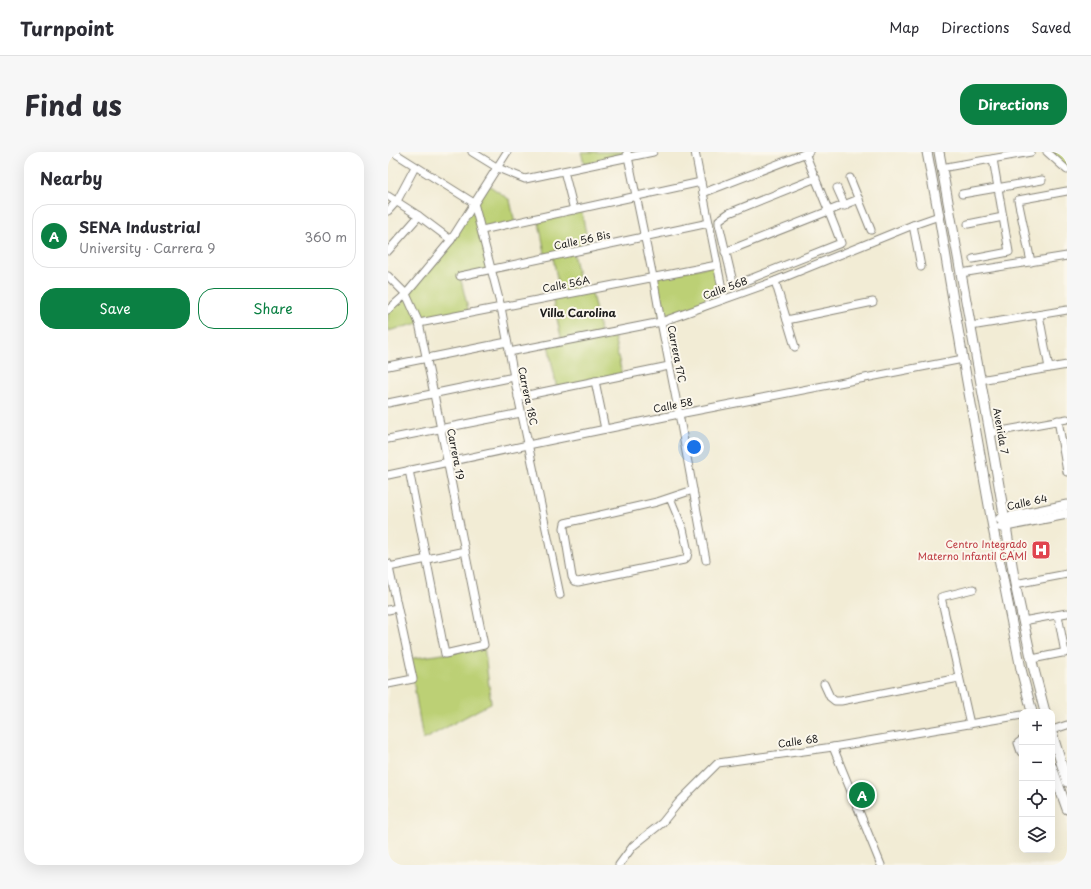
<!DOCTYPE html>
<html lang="en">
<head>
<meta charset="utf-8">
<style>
	body { margin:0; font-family:"Playpen Sans",sans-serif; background:#f7f7f7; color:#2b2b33 }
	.controls { position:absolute; right:12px; bottom:12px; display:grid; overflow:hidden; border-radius:8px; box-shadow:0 4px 16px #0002 }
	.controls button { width:36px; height:36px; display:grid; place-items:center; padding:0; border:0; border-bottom:1px solid #e1e1e2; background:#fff; color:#2b2b33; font:20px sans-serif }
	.you { position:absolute; left:306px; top:295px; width:14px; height:14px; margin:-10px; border:3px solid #fff; border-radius:50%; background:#1a73e8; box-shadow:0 0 0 6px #1a73e833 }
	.badge { display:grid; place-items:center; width:26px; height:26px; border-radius:50%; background:#0b8043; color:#fff; font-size:13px; font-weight:700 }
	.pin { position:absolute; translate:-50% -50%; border:2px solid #fff; box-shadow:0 1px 4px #0006 }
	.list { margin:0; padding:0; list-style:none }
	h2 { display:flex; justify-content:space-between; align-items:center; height:52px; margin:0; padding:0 16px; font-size:17px }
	h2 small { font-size:13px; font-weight:400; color:#7c7c81 }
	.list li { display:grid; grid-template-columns:26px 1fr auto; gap:12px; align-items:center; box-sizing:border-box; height:64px; margin:0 8px 8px; padding:0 8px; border:1px solid #e1e1e2; border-radius:16px }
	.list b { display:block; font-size:15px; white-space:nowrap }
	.list p { margin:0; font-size:13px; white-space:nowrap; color:#7c7c81 }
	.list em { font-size:13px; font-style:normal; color:#7c7c81 }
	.actions { display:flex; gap:8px; padding:12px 16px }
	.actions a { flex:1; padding:9px 0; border:1px solid #0b8043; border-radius:16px; text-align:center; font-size:14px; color:#0b8043 }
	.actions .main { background:#0b8043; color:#fff }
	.icon { flex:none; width:22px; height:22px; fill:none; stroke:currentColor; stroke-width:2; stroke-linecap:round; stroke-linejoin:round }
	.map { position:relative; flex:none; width:679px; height:713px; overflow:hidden; border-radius:16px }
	header { display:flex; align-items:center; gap:24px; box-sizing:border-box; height:56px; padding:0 20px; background:#fff; border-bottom:1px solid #e1e1e2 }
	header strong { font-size:19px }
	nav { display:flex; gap:22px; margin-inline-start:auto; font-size:14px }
	.intro { display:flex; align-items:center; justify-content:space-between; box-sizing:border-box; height:96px; padding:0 24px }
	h1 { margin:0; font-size:28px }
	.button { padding:10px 18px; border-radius:16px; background:#0b8043; color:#fff; font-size:14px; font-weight:700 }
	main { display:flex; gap:24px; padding:0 24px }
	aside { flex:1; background:#fff; border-radius:16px; box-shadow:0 4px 16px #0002 }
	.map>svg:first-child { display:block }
	.green { fill:#bcd074; stroke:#6c7648 }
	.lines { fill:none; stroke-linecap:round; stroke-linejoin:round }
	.minor-casing { stroke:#878478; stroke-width:9 }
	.major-casing { stroke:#878478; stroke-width:11 }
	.minor { stroke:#fff; stroke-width:7 }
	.major { stroke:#fff; stroke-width:9 }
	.labels { text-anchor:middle; stroke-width:4; stroke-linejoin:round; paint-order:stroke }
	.street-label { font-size:10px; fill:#1c1c1c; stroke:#fbf7ec }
	.health-label { font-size:10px; fill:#be3a42; stroke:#fbf7ec; text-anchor:end }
	.neighbourhood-label { font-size:11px; font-weight:bold; fill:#1c1c1c; stroke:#fbf7ec }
</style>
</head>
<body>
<header>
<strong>Turnpoint</strong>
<nav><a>Map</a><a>Directions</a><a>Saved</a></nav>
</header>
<div class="intro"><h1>Find us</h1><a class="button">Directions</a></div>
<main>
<aside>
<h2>Nearby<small></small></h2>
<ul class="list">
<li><span class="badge">A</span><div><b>SENA Industrial</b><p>University · Carrera 9</p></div><em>360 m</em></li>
</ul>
<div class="actions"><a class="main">Save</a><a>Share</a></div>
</aside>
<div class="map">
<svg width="679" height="713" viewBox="0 0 679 713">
	<rect width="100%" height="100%" fill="#fbf7ec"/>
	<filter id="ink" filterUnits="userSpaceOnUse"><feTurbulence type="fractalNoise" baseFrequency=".025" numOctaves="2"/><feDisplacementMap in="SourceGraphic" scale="8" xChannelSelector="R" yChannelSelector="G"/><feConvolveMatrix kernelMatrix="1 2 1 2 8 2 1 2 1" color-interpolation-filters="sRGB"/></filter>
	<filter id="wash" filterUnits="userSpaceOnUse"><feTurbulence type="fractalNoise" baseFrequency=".012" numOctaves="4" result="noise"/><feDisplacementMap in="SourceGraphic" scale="16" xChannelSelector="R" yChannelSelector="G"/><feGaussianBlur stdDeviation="0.9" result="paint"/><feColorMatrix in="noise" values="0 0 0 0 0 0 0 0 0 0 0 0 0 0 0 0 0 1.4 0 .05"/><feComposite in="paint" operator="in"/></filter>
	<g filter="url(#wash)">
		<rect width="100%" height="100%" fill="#f2ecd5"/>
		<g class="green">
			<polygon points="193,0 265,0 197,14"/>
			<polygon points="659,0 679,0 679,18"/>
			<polygon points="99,32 122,48 127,71 94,78 103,117 72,124 81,161 31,171 0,179 0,158 63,88"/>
			<polygon points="193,56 201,97 185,100 193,139 203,137 213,182 225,179 234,223 169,237 160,192 174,189 164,145 172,143 165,105 158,106 150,66"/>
			<polygon points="329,113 336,147 273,170 265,125"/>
			<polygon points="96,493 103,551 35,588 25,527 20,507 62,501"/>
		</g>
	</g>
	<g filter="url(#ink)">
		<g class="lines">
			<defs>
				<g id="minor">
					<polyline points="5,0 86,51 113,155 126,225 172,443"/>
					<polyline points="84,0 110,16 137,27 265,0"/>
					<polyline points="239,0 265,125 273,170 291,262 318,408"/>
					<polyline points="307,0 336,147"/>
					<polyline points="659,0 679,18"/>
					<path d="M417 1C429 31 442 61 453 91L352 131 348 132 345 130 331 72V68L341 61 428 26"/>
					<polyline points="553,16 643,0"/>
					<polyline points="176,19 186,58"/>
					<polyline points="462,26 483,78"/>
					<polyline points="449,36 457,54"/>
					<polyline points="315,41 421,0"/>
					<polyline points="574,42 654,28"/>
					<polyline points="0,44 31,64 63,88"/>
					<polyline points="0,59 9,49 27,15"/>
					<polyline points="580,72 615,65"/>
					<polyline points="525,73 533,115"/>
					<polyline points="94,78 313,30"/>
					<polyline points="0,99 31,64"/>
					<polyline points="337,100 471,47"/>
					<polyline points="585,107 621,100 605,7"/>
					<polyline points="643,110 630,48 679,39"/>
					<polyline points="573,121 679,104"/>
					<polyline points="0,124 18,142 31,171 46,242 77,399 96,493 57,502 21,318"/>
					<polyline points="72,124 321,71"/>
					<polyline points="387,129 407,195"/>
					<polyline points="0,158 18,142 63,88 119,0"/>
					<polyline points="651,163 661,216"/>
					<polyline points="399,168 485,150"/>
					<polyline points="31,171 329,113"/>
					<polyline points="583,174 679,158"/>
					<polyline points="121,200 273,170 387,129 525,73 551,64"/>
					<polyline points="0,214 119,190"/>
					<polyline points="592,228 679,213"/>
					<polyline points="207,229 217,277"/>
					<polyline points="130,245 281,214"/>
					<polyline points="0,251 126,225"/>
					<polyline points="670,268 679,320"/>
					<polyline points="602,281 679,267"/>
					<polyline points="0,287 133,261"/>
					<polyline points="0,323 140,293 291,262 575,207"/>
					<polyline points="282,346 295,377 300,400 299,405 296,408 190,430 186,429 184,425 176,376 177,371 269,350 305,338"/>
					<polyline points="0,411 25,527 0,532"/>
					<polyline points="1,415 77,399"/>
					<polyline points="627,432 679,422"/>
					<polyline points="0,458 9,456"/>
					<polyline points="670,463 677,501"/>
					<polyline points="635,469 679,461"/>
					<polyline points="644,507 679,500"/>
					<polyline points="436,532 442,545 447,549 453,549 571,526"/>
					<polyline points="582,572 553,445 585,437"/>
					<polyline points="664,578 679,573"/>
					<polyline points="445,595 493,713"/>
					<polyline points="633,600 630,591 634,588"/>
					<polyline points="231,713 245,694 274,671 291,650 330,611 445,595 634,563"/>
				</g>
				<g id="major">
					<polyline points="539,0 551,64 575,207 605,376 633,517 644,560"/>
					<polyline points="551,0 602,281 618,374 627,432 645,514 657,560"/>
					<polyline points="612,367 679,353"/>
					<polyline points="613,375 679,362"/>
					<polyline points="664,581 679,630"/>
					<polyline points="664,615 679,657"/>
				</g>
			</defs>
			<use href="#minor" class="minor-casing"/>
			<use href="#major" class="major-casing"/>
			<use href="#minor" class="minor"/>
			<use href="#major" class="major"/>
		</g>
	</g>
	<defs>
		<symbol id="hospital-square" viewBox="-11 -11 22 22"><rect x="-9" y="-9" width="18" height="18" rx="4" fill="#e0444e" stroke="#fbf7ec"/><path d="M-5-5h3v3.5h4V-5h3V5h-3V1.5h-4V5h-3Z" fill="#fff"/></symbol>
	</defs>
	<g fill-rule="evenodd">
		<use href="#hospital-square" x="642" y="387" width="22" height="22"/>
	</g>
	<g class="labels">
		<g class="street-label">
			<text transform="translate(194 88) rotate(-12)" y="4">Calle 56 Bis</text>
			<text transform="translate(178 132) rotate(-11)" y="4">Calle 56A</text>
			<text transform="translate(337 136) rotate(-20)" y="4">Calle 56B</text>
			<text transform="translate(289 202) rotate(79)" y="4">Carrera 17C</text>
			<text transform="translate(140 244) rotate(78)" y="4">Carrera 18C</text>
			<text transform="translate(285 253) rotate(-11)" y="4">Calle 58</text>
			<text transform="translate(613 279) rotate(80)" y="4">Avenida 7</text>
			<text transform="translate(68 302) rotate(79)" y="4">Carrera 19</text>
			<text transform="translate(639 350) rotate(-12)" y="4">Calle 64</text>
			<text transform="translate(410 589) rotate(-8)" y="4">Calle 68</text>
		</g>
		<g class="health-label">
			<text x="639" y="396">Centro Integrado<tspan x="639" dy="12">Materno Infantil CAMI</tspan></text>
		</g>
		<g class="neighbourhood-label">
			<text x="190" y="165">Villa Carolina</text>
		</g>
	</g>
</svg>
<div class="controls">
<button>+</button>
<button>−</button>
<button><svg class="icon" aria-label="locate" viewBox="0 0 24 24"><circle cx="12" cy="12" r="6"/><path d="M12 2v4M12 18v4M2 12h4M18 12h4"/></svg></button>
<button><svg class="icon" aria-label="layers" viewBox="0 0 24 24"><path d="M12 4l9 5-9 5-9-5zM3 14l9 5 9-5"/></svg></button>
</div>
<div class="you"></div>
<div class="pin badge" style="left:474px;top:643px">A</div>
</div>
</main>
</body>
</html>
